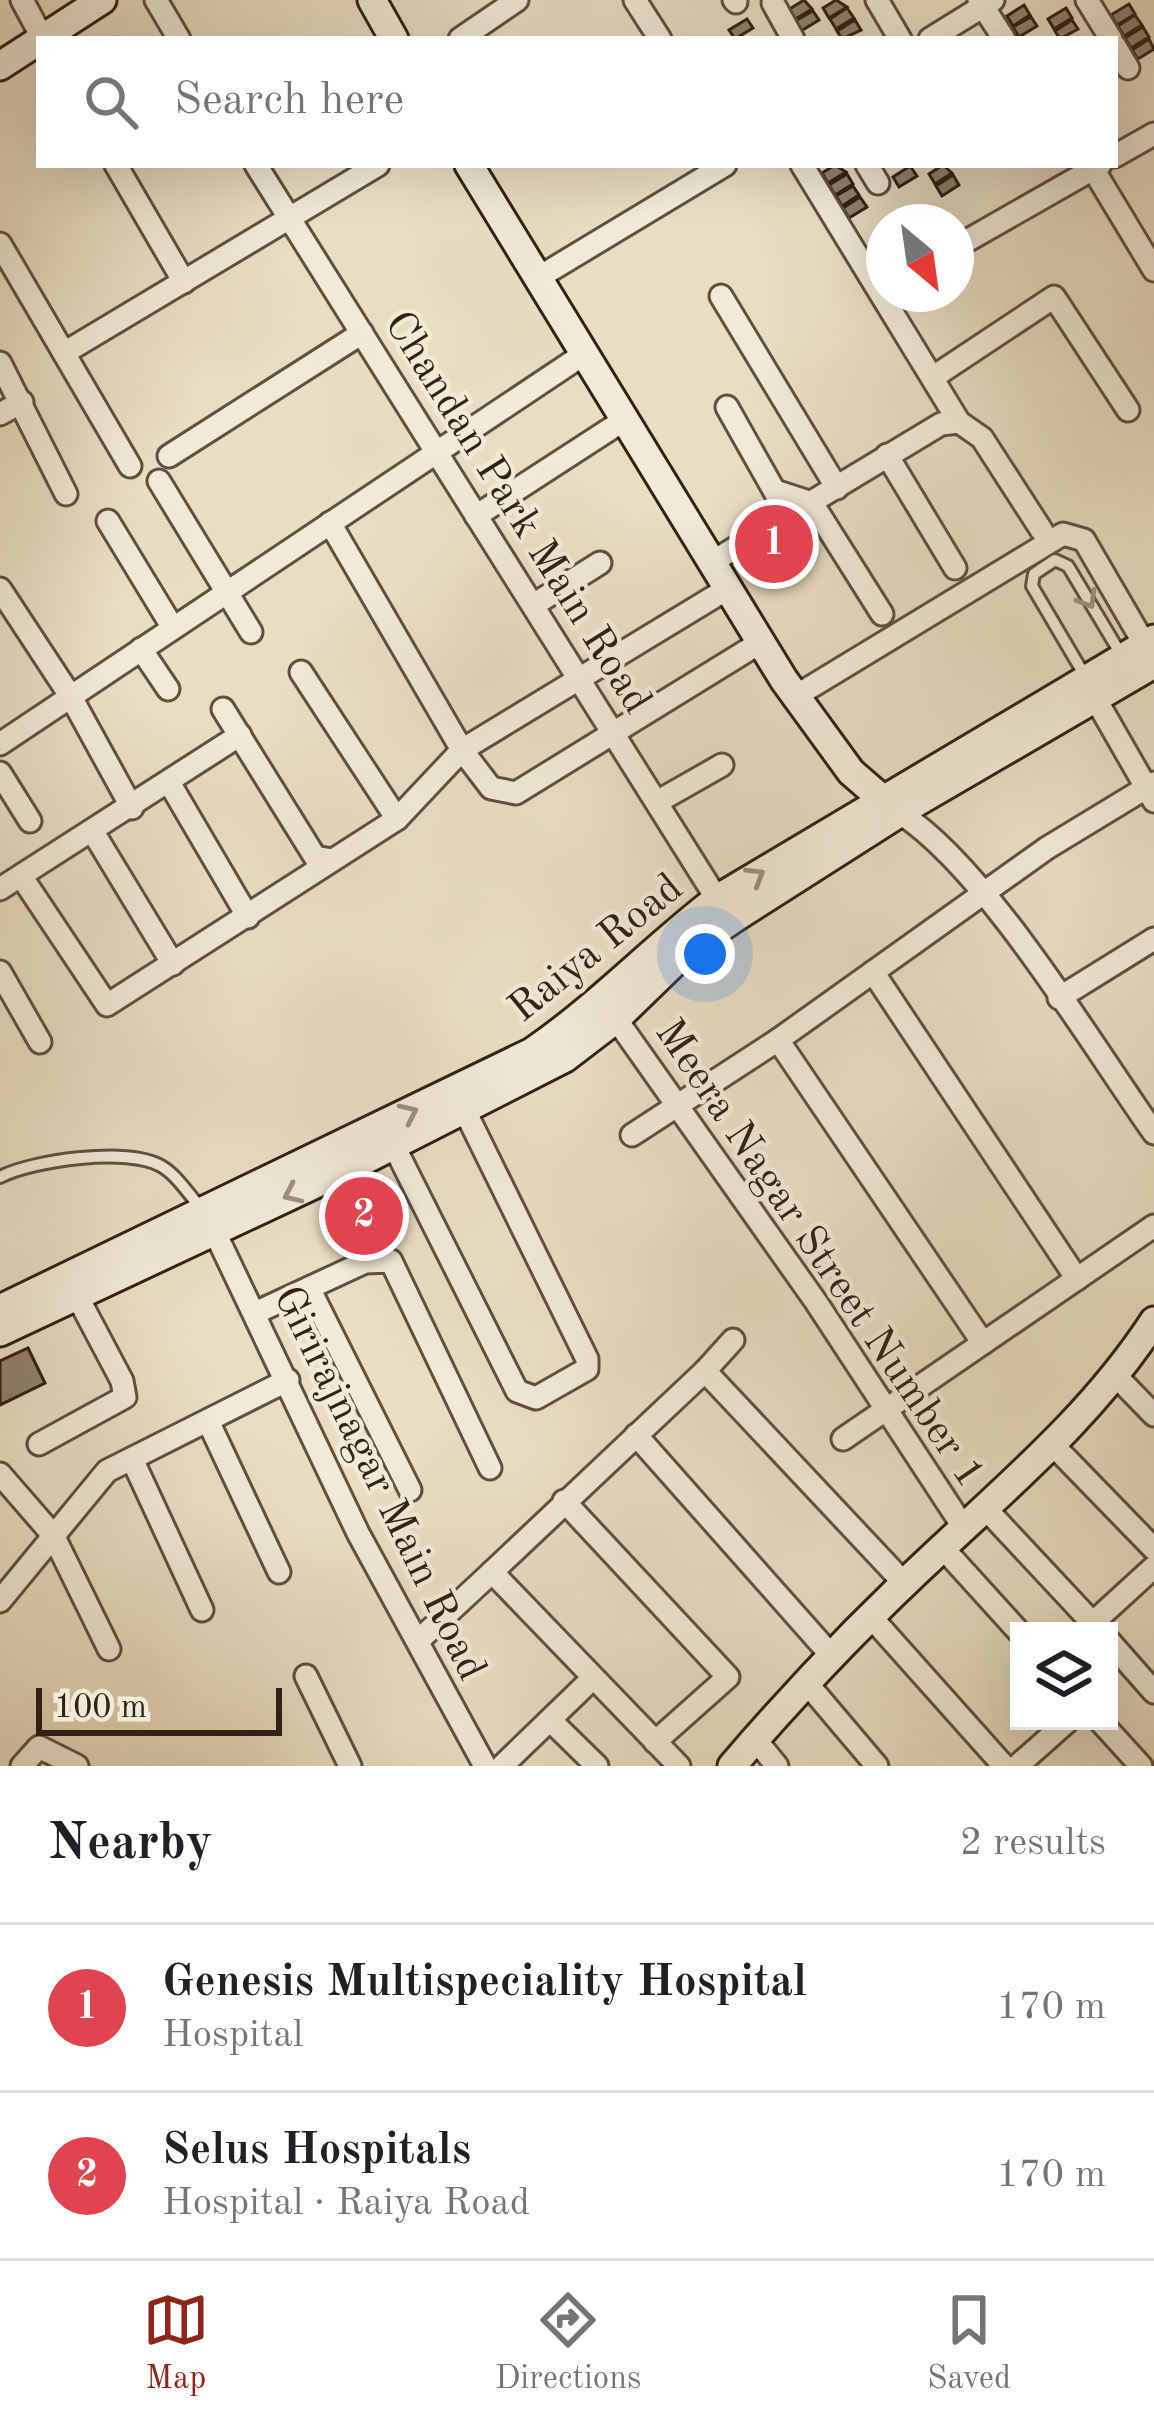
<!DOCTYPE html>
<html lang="en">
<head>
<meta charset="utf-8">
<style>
	body { margin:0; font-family:"Old Standard TT",serif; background:#f2f2f2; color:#202124 }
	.controls { position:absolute; right:36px; bottom:36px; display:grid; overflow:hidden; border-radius:0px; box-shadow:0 12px 48px #0002 }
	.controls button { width:108px; height:108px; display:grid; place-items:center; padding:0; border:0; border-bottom:3px solid #e0e0e0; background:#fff; color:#202124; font:60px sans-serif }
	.compass { position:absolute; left:866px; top:204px; width:108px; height:108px; border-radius:50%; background:#fff; box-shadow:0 12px 48px #0002; rotate:151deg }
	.scale { position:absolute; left:36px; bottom:30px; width:246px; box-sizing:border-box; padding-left:12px; border:6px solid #312117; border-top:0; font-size:33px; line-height:42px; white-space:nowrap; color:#312117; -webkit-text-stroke:9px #f1ead7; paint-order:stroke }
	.you { position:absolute; left:705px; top:954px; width:42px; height:42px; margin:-30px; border:9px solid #fff; border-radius:50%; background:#1a73e8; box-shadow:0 0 0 18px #1a73e833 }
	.badge { display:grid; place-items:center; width:78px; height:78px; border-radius:50%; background:#8f2418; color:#fff; font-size:39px; font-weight:700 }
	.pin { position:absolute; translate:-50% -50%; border:6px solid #fff; box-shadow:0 3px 12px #0006 }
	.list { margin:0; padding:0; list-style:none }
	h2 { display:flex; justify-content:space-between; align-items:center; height:156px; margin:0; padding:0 48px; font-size:51px }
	h2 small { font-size:39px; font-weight:400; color:#757577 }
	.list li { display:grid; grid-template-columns:78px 1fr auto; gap:36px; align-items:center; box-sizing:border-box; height:168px; padding:0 48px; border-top:3px solid #e0e0e0 }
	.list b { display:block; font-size:45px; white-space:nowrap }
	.list p { margin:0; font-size:39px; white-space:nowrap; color:#757577 }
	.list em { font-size:39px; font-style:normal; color:#757577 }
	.icon { flex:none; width:66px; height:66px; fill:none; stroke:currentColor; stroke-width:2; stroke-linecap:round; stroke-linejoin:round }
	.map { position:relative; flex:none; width:1154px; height:1766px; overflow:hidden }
	.search { position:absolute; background:#fff; box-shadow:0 12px 48px #0002; left:36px; right:36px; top:36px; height:132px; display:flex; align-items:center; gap:30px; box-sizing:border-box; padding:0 42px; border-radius:0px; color:#757577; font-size:45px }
	.sheet { height:492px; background:#fff }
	nav { display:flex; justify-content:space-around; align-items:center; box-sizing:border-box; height:168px; border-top:3px solid #e0e0e0; background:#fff; font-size:33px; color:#757577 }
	nav a { display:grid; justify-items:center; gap:6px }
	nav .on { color:#8f2418 }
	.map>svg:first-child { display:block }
	.building { fill:#918370; stroke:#312117; stroke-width:3 }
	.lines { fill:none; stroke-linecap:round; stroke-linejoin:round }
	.lane-casing { stroke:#5f5042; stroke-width:16 }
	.street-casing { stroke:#5f5042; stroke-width:27 }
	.secondary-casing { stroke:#312117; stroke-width:33 }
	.lane { stroke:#f1ead7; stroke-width:10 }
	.street { stroke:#f1ead7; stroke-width:21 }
	.secondary { stroke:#f1ead7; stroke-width:27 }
	.oneway { stroke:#9b9081 }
	.labels { text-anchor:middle; stroke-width:9; stroke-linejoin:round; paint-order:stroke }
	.street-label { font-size:42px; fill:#312117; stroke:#f1ead7 }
</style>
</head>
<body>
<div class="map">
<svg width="1154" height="1766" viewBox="0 0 1154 1766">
	<rect width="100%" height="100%" fill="#e9dec2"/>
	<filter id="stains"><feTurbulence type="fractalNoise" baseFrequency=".00167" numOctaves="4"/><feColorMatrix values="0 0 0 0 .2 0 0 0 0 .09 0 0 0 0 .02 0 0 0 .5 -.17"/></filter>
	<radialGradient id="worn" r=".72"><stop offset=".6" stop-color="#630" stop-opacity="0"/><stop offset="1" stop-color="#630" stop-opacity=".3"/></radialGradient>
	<g class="building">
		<polygon points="804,0 812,9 794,20 788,10"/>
		<polygon points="836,0 847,7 829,18 823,8"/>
		<polygon points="1129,4 1135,14 1117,25 1111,15"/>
		<polygon points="1024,5 1030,15 1013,26 1007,16"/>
		<polygon points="847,8 854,18 836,29 830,19"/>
		<polygon points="1066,8 1072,18 1054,29 1048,19"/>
		<polygon points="813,11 819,20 801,31 795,21"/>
		<polygon points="1135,15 1142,25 1124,36 1118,26"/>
		<polygon points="1031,17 1037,26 1019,37 1013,27"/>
		<polygon points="747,19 753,28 735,39 729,30"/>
		<polygon points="855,20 861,30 842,39 837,31"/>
		<polygon points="1072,20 1078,29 1060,39 1055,31"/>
		<polygon points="1143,27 1149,37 1131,48 1125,38"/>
		<polygon points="1149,39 1154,49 1138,59 1132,50"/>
		<polygon points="835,165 846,172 828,183 822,173"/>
		<polygon points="943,165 952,173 935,184 929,174"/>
		<polygon points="910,166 917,176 899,187 893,177"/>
		<polygon points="847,174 853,184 835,195 829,185"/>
		<polygon points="953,175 959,185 942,196 936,186"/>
		<polygon points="853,186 859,195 842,206 836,196"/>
		<polygon points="860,197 867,207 849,218 843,208"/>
		<polygon points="792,524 802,542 745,574 735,557"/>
		<polygon points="364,1179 386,1219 357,1234 336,1194"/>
		<polygon points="28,1348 45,1383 0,1405 0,1361"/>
	</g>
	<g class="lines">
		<defs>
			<g id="lane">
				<polyline points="1085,676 1032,586 1034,574 1055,560 1068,566 1122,656"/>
				<path d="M0 1177C33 1160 128 1147 161 1166 177 1175 189 1195 201 1208"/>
			</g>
			<g id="street">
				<polyline points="22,0 43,39"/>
				<polyline points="156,0 179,39"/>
				<polyline points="635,0 660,39"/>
				<polyline points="734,0 736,2"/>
				<polyline points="877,0 900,39"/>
				<polyline points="979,0 1004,39"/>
				<polyline points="1087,0 1111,39"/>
				<polyline points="773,3 793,39"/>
				<polyline points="460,39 517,0"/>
				<polyline points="930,39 993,0"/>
				<polyline points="1115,46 1128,68"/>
				<polyline points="1115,156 1154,134"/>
				<polyline points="116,165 184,282"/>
				<polyline points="256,165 717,899"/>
				<polyline points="802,165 959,422"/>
				<polyline points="867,165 878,183"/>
				<polyline points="1093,169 1154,270"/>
				<polyline points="0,244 130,466"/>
				<polyline points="956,247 1100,165"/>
				<polyline points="536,279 725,165"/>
				<polyline points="721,296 837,488"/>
				<polyline points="64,353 378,165"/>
				<polyline points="0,363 66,494"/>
				<polyline points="935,376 1054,297 1128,410"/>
				<polyline points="727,407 780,501"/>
				<polyline points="0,414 22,402"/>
				<polyline points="887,455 955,568"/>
				<polyline points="169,456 362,333"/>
				<polyline points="159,481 251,632"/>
				<polyline points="775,491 812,503 882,614"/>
				<polyline points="476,516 624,420"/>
				<polyline points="108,521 173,628"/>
				<polyline points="330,523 462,750 727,589"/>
				<polyline points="712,562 941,424 959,422 982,438 1042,531"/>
				<polyline points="0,589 71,697 132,808"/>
				<polyline points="535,604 600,563"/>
				<polyline points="141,649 168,689"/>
				<polyline points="301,672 397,819"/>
				<polyline points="796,696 1063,534 1084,540 1145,645"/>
				<polyline points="1095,698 1154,801"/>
				<polyline points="223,709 315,857 332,860"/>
				<polyline points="0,744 584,354"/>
				<polyline points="0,773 30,821"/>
				<polyline points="170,784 248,917"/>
				<polyline points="657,802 722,765"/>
				<path d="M900 813C987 869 1091 1044 1154 1133"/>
				<polyline points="93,832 173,964"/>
				<polyline points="21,876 107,1005 397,819 462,750 491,788 516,793 761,642"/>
				<polyline points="0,889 240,735"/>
				<polyline points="0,972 40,1042"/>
				<polyline points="873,972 1077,1279"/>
				<polyline points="1059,998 1154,939"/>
				<polyline points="616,1019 816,1302 964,1528"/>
				<polyline points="778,1040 983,1343"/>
				<polyline points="632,1135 778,1040 1047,848 1154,783"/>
				<polyline points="394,1146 517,1391 536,1398 587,1369 587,1359 465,1111"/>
				<polyline points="210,1222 358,1533 485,1766"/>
				<polyline points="309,1288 410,1490"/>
				<polyline points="255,1313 365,1262 391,1261 490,1468"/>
				<polyline points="705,1371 733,1340"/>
				<polyline points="1117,1377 1154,1415"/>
				<polyline points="208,1421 279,1572"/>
				<polyline points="636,1435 830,1654"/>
				<polyline points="843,1439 1154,1226"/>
				<polyline points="39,1444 125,1397 122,1381 76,1294"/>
				<polyline points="1053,1445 1154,1549"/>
				<polyline points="132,1459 202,1610"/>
				<polyline points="0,1474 53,1535 109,1649"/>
				<polyline points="564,1501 728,1677 655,1742"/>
				<polyline points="987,1510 1100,1631"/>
				<polyline points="942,1547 1019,1632"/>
				<polyline points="0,1601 107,1471 288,1380"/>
				<polyline points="871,1617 1004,1766"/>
				<polyline points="1084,1631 1154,1567"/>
				<polyline points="418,1641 492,1572"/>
				<polyline points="1109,1641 1154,1692"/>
				<polyline points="306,1676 350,1766"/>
				<polyline points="805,1681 877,1766"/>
				<polyline points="550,1720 597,1766"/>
				<polyline points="1100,1721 1141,1766"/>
				<polyline points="755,1739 777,1766"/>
				<polyline points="22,1766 39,1747 77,1766"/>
				<polyline points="502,1766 593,1678"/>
				<polyline points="679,1766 492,1572 705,1371 905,1584"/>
				<polyline points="1017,1766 1068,1721"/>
			</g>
			<g id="secondary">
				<polyline points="372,0 394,39"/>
				<polyline points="0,66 102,0"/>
				<polyline points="469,165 784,680 851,772 896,811"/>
				<path d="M0 1309 532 1052C599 1006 653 948 717 899L1154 639"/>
				<polyline points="0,1332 345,1170 565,1058 616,1019 685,952 736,917 910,806 1154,664"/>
				<path d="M732 1766C798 1689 867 1617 942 1548 1019 1476 1096 1410 1154 1321"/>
			</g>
		</defs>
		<use href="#lane" class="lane-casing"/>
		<use href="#street" class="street-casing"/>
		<use href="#secondary" class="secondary-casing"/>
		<use href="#lane" class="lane"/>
		<use href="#street" class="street"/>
		<use href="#secondary" class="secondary"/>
	</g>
	<defs><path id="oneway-chevron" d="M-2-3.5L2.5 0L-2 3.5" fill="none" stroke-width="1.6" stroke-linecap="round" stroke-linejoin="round" transform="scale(3)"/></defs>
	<g class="oneway">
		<use href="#oneway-chevron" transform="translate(1088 600) rotate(59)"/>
		<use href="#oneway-chevron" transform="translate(756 876) rotate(-31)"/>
		<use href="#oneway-chevron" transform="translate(409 1113) rotate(-25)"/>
		<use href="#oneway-chevron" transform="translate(292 1194) rotate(155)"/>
	</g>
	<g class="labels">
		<g class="street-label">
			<text transform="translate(520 511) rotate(58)" y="15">Chandan Park Main Road</text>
			<text transform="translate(594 946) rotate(-39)" y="15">Raiya Road</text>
			<text transform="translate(822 1252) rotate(56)" y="15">Meera Nagar Street Number 1</text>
			<text transform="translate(382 1482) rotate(64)" y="15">Girirajnagar Main Road</text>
		</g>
	</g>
	<rect width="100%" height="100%" filter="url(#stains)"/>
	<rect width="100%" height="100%" fill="url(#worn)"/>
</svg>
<div class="controls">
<button><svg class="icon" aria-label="layers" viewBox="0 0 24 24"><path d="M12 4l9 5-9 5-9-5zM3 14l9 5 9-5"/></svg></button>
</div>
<svg class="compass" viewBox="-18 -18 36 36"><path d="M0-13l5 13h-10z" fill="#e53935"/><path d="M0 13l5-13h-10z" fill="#757577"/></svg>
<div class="scale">100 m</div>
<div class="you"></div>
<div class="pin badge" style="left:774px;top:544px;background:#e0444e">1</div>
<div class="pin badge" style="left:364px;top:1216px;background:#e0444e">2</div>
<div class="search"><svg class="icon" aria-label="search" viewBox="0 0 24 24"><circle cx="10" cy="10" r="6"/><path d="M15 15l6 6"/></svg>Search here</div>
</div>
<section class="sheet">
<h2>Nearby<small>2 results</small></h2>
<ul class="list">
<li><span class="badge" style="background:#e0444e">1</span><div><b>Genesis Multispeciality Hospital</b><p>Hospital</p></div><em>170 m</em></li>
<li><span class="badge" style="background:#e0444e">2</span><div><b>Selus Hospitals</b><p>Hospital · Raiya Road</p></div><em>170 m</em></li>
</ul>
</section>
<nav>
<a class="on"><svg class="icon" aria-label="map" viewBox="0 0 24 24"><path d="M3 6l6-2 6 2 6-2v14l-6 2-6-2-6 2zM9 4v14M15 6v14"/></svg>Map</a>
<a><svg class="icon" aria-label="directions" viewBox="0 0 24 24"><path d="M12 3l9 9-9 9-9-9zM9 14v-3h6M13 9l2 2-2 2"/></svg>Directions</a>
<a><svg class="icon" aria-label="saved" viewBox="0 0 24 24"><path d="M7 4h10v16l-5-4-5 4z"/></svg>Saved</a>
</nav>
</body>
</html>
